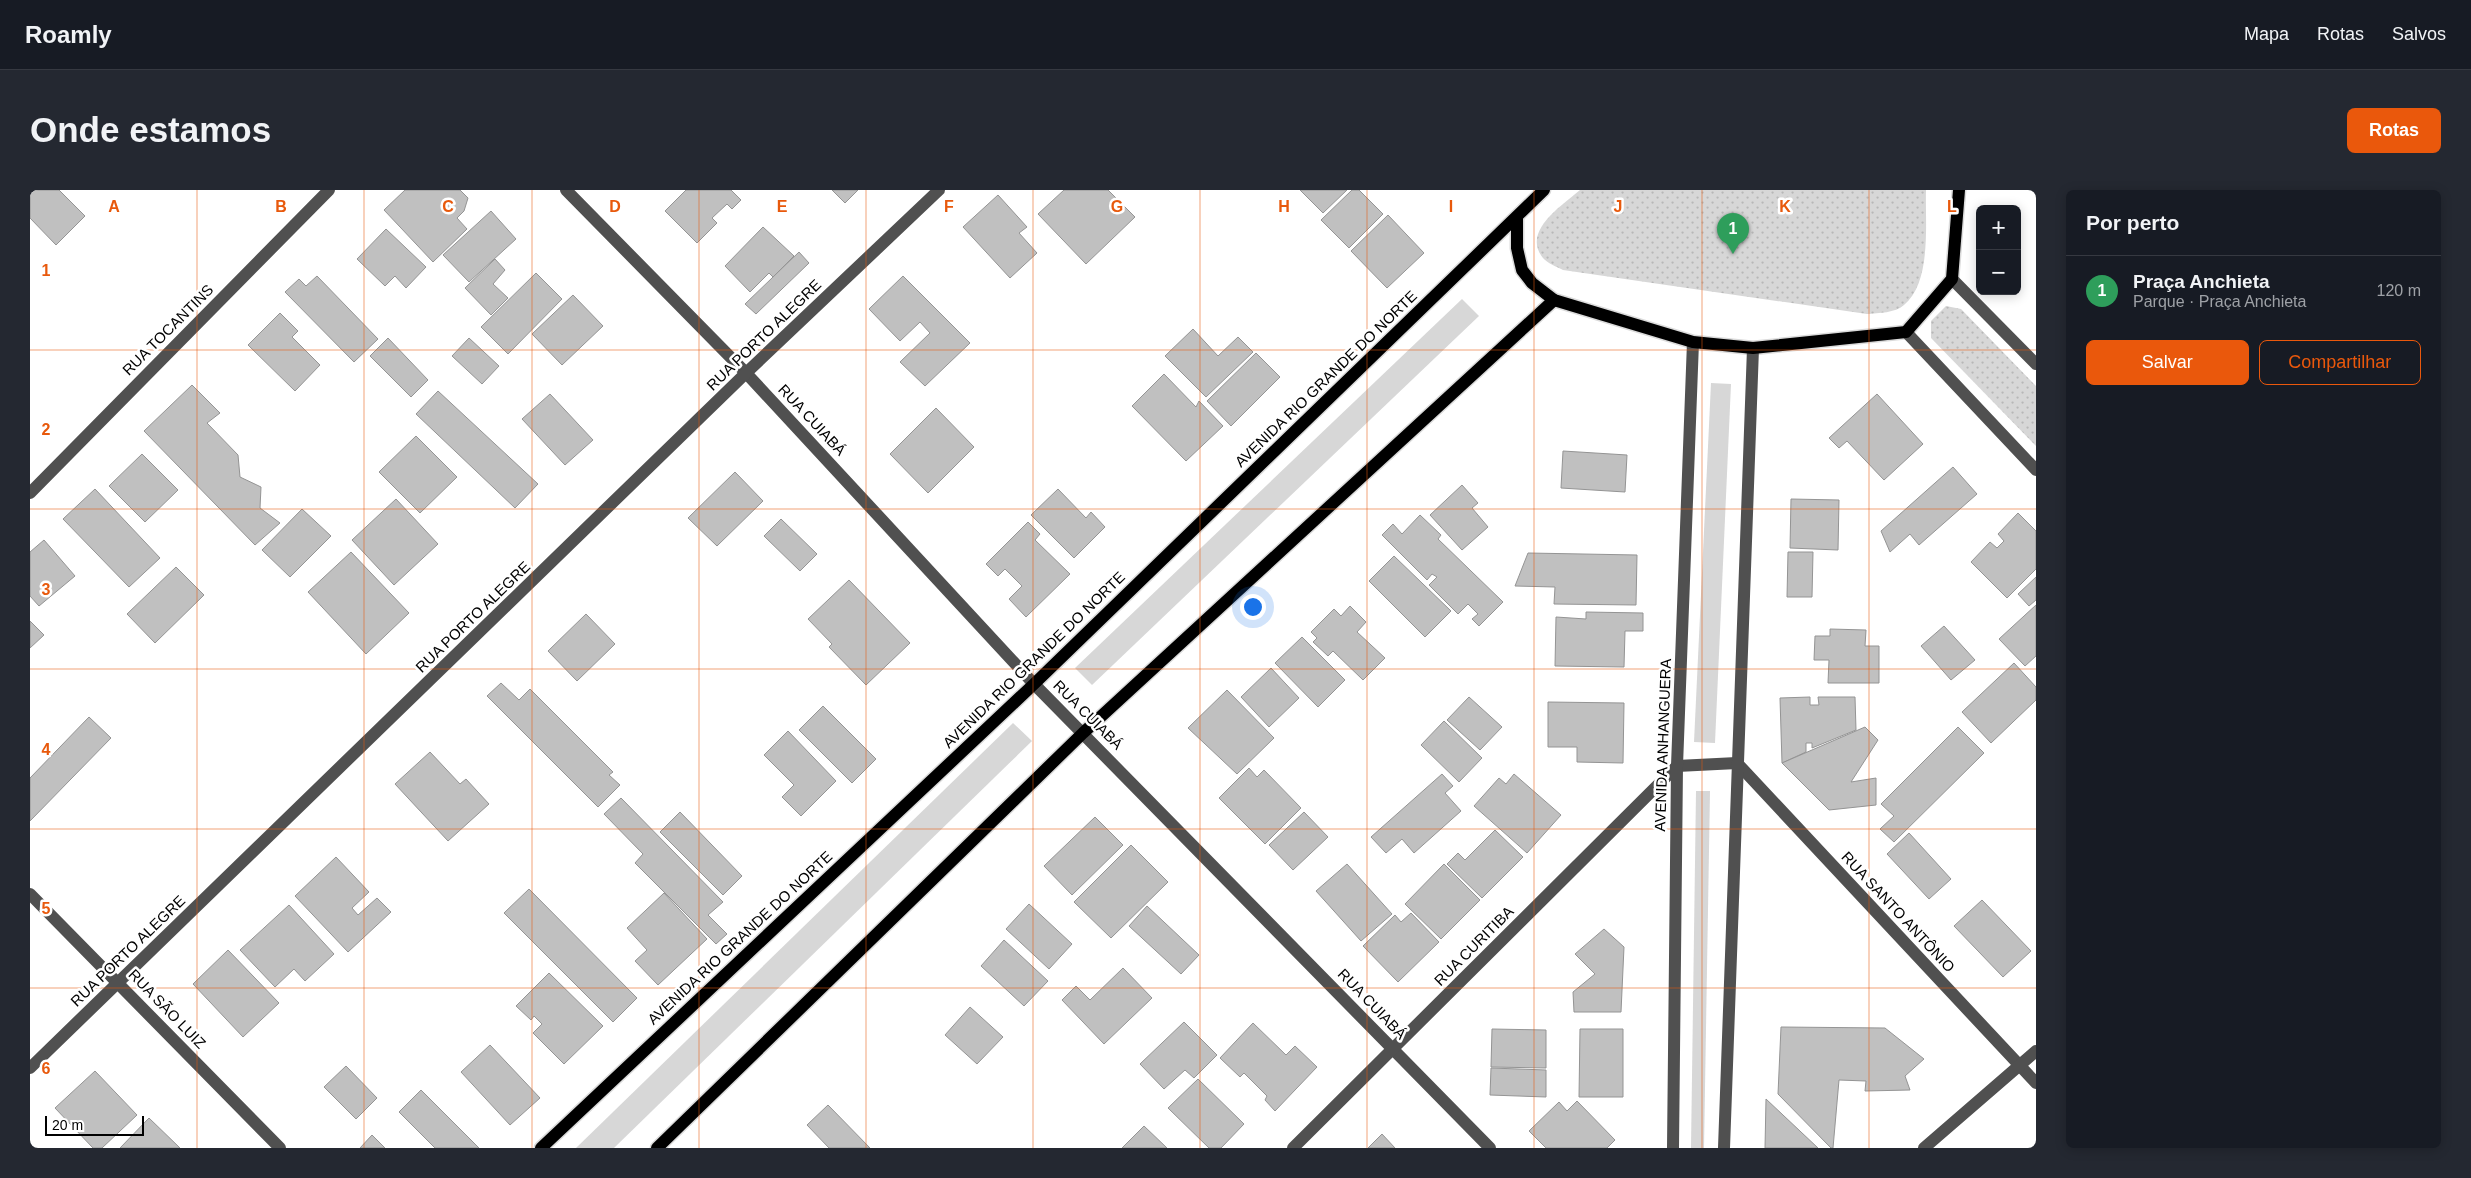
<!DOCTYPE html>
<html lang="pt">
<head>
<meta charset="utf-8">
<style>
	body { margin:0; font-family:Arial,sans-serif; background:#242831; color:#f1f3f6 }
	.controls { position:absolute; right:15px; top:15px; display:grid; overflow:hidden; border-radius:8px; box-shadow:0 2px 12px #0003 }
	.controls button { width:45px; height:45px; display:grid; place-items:center; padding:0; border:0; border-bottom:1px solid #363941; background:#171b24; color:#f1f3f6; font:25px sans-serif }
	.scale { position:absolute; left:15px; bottom:12px; width:99px; box-sizing:border-box; padding-left:5px; border:2px solid #000; border-top:0; font-size:14px; line-height:18px; white-space:nowrap; color:#000; -webkit-text-stroke:4px #fff; paint-order:stroke }
	.you { position:absolute; left:1222px; top:416px; width:18px; height:18px; margin:-12px; border:4px solid #fff; border-radius:50%; background:#1a73e8; box-shadow:0 0 0 8px #1a73e833 }
	.badge { display:grid; place-items:center; width:32px; height:32px; border-radius:50%; background:#ea580c; color:#fff; font-size:16px; font-weight:700 }
	.pin { position:absolute; translate:-50% -41px; filter:drop-shadow(0 1px 2px #0008) }
	.pin::after { content:''; position:absolute; top:26px; width:18px; height:15px; background:inherit; clip-path:polygon(0 0,100% 0,50% 100%) }
	.list { margin:0; padding:0; list-style:none }
	h2 { display:flex; justify-content:space-between; align-items:center; height:65px; margin:0; padding:0 20px; font-size:21px }
	h2 small { font-size:16px; font-weight:400; color:#9ea1a6 }
	.list li { display:grid; grid-template-columns:32px 1fr auto; gap:15px; align-items:center; box-sizing:border-box; height:70px; padding:0 20px; border-top:1px solid #363941 }
	.list b { display:block; font-size:19px; white-space:nowrap }
	.list p { margin:0; font-size:16px; white-space:nowrap; color:#9ea1a6 }
	.list em { font-size:16px; font-style:normal; color:#9ea1a6 }
	.actions { display:flex; gap:10px; padding:15px 20px }
	.actions a { flex:1; padding:11px 0; border:1px solid #ea580c; border-radius:8px; text-align:center; font-size:18px; color:#ea580c }
	.actions .main { background:#ea580c; color:#fff }
	.map { position:relative; flex:none; width:2006px; height:958px; overflow:hidden; border-radius:8px }
	header { display:flex; align-items:center; gap:30px; box-sizing:border-box; height:70px; padding:0 25px; background:#171b24; border-bottom:1px solid #363941 }
	header strong { font-size:24px }
	nav { display:flex; gap:28px; margin-inline-start:auto; font-size:18px }
	.intro { display:flex; align-items:center; justify-content:space-between; box-sizing:border-box; height:120px; padding:0 30px }
	h1 { margin:0; font-size:35px }
	.button { padding:12px 22px; border-radius:8px; background:#ea580c; color:#fff; font-size:18px; font-weight:700 }
	main { display:flex; gap:30px; padding:0 30px }
	aside { flex:1; background:#171b24; border-radius:8px; box-shadow:0 2px 12px #0003 }
	.map>svg:first-child { display:block }
	.grass { fill:#d7d7d7 }
	.park { fill:url(#park-dots) }
	.building { fill:#c0c0c0; stroke:#949494 }
	.lines { fill:none; stroke-linecap:round; stroke-linejoin:round }
	.major-casing { stroke:#dbdbdb; stroke-width:15 }
	.minor { stroke:#505050; stroke-width:12 }
	.major { stroke:#000; stroke-width:12 }
	.grid { fill:none; stroke:#e8590c; stroke-width:1; stroke-opacity:0.55 }
	.labels { text-anchor:middle; stroke-width:5; stroke-linejoin:round; paint-order:stroke }
	.street-label { font-size:15px; fill:#000; stroke:#fff }
	.grid-label { font-size:16px; text-anchor:middle; font-weight:bold; fill:#e8590c; stroke:#fff; stroke-width:5; stroke-linejoin:round; paint-order:stroke }
</style>
</head>
<body>
<header>
<strong>Roamly</strong>
<nav><a>Mapa</a><a>Rotas</a><a>Salvos</a></nav>
</header>
<div class="intro"><h1>Onde estamos</h1><a class="button">Rotas</a></div>
<main>
<div class="map">
<svg width="2006" height="958" viewBox="0 0 2006 958">
	<defs>
		<pattern id="park-dots" width="8" height="8" patternUnits="userSpaceOnUse" patternTransform="scale(1.25)"><rect width="8" height="8" fill="#d7d7d7"/><path d="M2 2h.1M6 6h.1" fill="none" stroke="#b7b7b7" stroke-width="1.8" stroke-linecap="round"/></pattern>
	</defs>
	<rect width="100%" height="100%" fill="#fff"/>
	<g class="grass">
		<polygon points="1432,109 1449,126 1062,495 1045,478"/>
		<polygon points="1681,193 1701,194 1685,553 1664,552"/>
		<polygon points="983,533 1002,551 584,958 546,958"/>
		<polygon points="1666,601 1680,601 1674,958 1661,958"/>
	</g>
	<g class="park">
		<path d="M1550 0H1896C1895 33 1902 92 1874 115 1865 123 1849 123 1837 124L1533 80C1527 77 1517 73 1513 68 1491 41 1533 15 1550 0Z"/>
		<polygon points="1916,116 1931,119 2006,196 2006,256 1901,148 1901,131"/>
	</g>
	<g class="building">
		<polygon points="2,0 29,0 55,26 26,55 0,28 0,2"/>
		<polygon points="375,0 430,0 438,8 434,21 427,28 437,39 403,72 354,20"/>
		<polygon points="656,0 701,0 711,10 702,19 697,14 682,28 687,33 667,53 635,21"/>
		<polygon points="802,0 828,0 815,13"/>
		<polygon points="1034,0 1078,0 1105,27 1056,74 1008,24"/>
		<polygon points="1270,0 1317,0 1293,23"/>
		<polygon points="1322,0 1329,0 1353,24 1319,58 1291,30"/>
		<polygon points="968,5 997,37 989,43 1007,63 980,88 933,37"/>
		<polygon points="461,21 486,49 439,92 413,65"/>
		<polygon points="1358,25 1394,63 1357,98 1321,61"/>
		<polygon points="733,37 764,66 743,87 739,83 720,102 695,76"/>
		<polygon points="356,39 396,77 376,98 365,86 355,96 327,69"/>
		<polygon points="769,62 779,73 726,124 715,114"/>
		<polygon points="465,69 475,80 463,94 478,108 461,125 435,98"/>
		<polygon points="506,83 532,109 478,164 451,137"/>
		<polygon points="287,86 348,149 324,172 255,102 269,89 276,96"/>
		<polygon points="873,86 940,153 895,196 870,172 900,143 890,132 870,151 839,119"/>
		<polygon points="543,105 573,136 532,175 502,144"/>
		<polygon points="250,123 268,141 262,147 290,175 265,201 218,155"/>
		<polygon points="1163,139 1188,166 1208,147 1223,162 1176,207 1135,166"/>
		<polygon points="358,148 398,190 381,207 340,166"/>
		<polygon points="439,148 469,176 452,194 422,166"/>
		<polygon points="1226,163 1250,187 1201,236 1177,211"/>
		<polygon points="1134,184 1166,217 1169,211 1193,236 1156,271 1102,216"/>
		<polygon points="162,195 190,223 177,233 208,265 210,287 231,297 230,318 250,333 225,355 114,241"/>
		<polygon points="408,201 508,294 485,318 386,224"/>
		<polygon points="520,204 563,250 535,275 492,229"/>
		<polygon points="1847,204 1893,254 1854,290 1817,251 1809,258 1799,248"/>
		<polygon points="906,218 944,257 898,303 860,264"/>
		<polygon points="386,246 427,287 390,323 349,282"/>
		<polygon points="1533,261 1597,265 1595,302 1531,298"/>
		<polygon points="112,264 148,300 115,332 79,296"/>
		<polygon points="1923,277 1947,304 1889,355 1880,344 1860,362 1851,341"/>
		<polygon points="705,282 733,311 687,356 658,328"/>
		<polygon points="1432,295 1448,313 1442,318 1458,337 1432,360 1400,325"/>
		<polygon points="65,299 130,368 99,397 33,329"/>
		<polygon points="1028,299 1056,328 1061,322 1075,337 1044,368 1001,325"/>
		<polygon points="366,309 408,354 364,395 322,350"/>
		<polygon points="1761,309 1809,310 1808,360 1760,358"/>
		<polygon points="272,319 301,346 260,387 232,360"/>
		<polygon points="1988,323 2006,341 2006,379 1977,408 1941,372 1960,352 1967,358 1974,351 1968,344"/>
		<polygon points="1390,325 1411,345 1408,349 1473,412 1449,436 1442,429 1448,424 1438,414 1428,424 1399,395 1407,387 1402,384 1397,390 1352,345 1363,334 1372,344"/>
		<polygon points="751,329 787,364 770,381 734,346"/>
		<polygon points="998,332 1010,344 1005,350 1040,384 996,427 979,409 992,396 975,379 968,386 956,374"/>
		<polygon points="14,350 45,386 9,416 0,406 0,362"/>
		<polygon points="321,362 379,423 336,464 278,402"/>
		<polygon points="1758,362 1783,362 1782,407 1757,407"/>
		<polygon points="1498,363 1607,365 1606,415 1524,414 1525,397 1485,396"/>
		<polygon points="1364,366 1421,421 1395,447 1339,391"/>
		<polygon points="146,377 174,405 125,453 97,424"/>
		<polygon points="2006,387 2006,410 1999,416 1988,404"/>
		<polygon points="819,390 880,453 836,495 799,457 802,454 778,429"/>
		<polygon points="2006,415 2006,466 1995,476 1969,449"/>
		<polygon points="1320,416 1336,432 1327,442 1355,468 1333,490 1303,461 1298,466 1283,452 1287,448 1281,442 1304,419 1311,426"/>
		<polygon points="1556,422 1613,423 1613,441 1595,441 1594,477 1525,476 1526,427 1556,429"/>
		<polygon points="556,424 585,454 547,491 518,461"/>
		<polygon points="0,431 14,445 0,458"/>
		<polygon points="1914,436 1945,470 1921,490 1891,456"/>
		<polygon points="1800,439 1836,440 1835,456 1849,456 1849,493 1798,493 1799,470 1784,470 1785,446 1800,446"/>
		<polygon points="1272,447 1315,490 1288,517 1245,473"/>
		<polygon points="1984,473 2006,497 2006,510 1961,553 1932,522"/>
		<polygon points="1241,478 1269,508 1239,537 1211,507"/>
		<polygon points="471,493 489,510 500,499 583,582 579,585 590,595 568,617 457,506"/>
		<polygon points="1197,500 1244,548 1207,584 1158,538"/>
		<polygon points="1439,507 1472,537 1450,560 1417,530"/>
		<polygon points="1780,507 1780,515 1789,515 1788,507 1825,507 1826,540 1782,558 1782,553 1776,553 1776,562 1752,573 1750,508"/>
		<polygon points="1518,512 1594,513 1593,573 1547,572 1547,557 1518,557"/>
		<polygon points="793,516 846,569 822,593 769,540"/>
		<polygon points="59,527 81,548 0,631 0,588"/>
		<polygon points="1414,531 1452,568 1429,592 1391,555"/>
		<polygon points="1835,537 1848,550 1821,592 1846,588 1846,615 1799,620 1752,573"/>
		<polygon points="1928,537 1954,563 1864,652 1850,639 1864,626 1851,614"/>
		<polygon points="758,541 806,591 771,626 752,607 764,595 734,565"/>
		<polygon points="400,562 430,594 436,589 459,614 418,651 365,594"/>
		<polygon points="1219,578 1227,587 1234,580 1271,618 1235,654 1189,608"/>
		<polygon points="1412,584 1423,596 1415,603 1431,621 1384,663 1372,649 1356,663 1341,647"/>
		<polygon points="1484,584 1531,625 1497,663 1444,616 1469,588 1476,594"/>
		<polygon points="591,608 693,712 678,725 697,744 686,754 605,673 613,664 574,624"/>
		<polygon points="650,622 712,686 693,705 630,642"/>
		<polygon points="1274,622 1298,647 1263,680 1239,655"/>
		<polygon points="1065,627 1093,655 1042,705 1014,676"/>
		<polygon points="1465,640 1493,667 1452,708 1417,674 1428,663 1435,670"/>
		<polygon points="1879,643 1921,689 1899,709 1857,664"/>
		<polygon points="1101,655 1138,692 1081,748 1044,712"/>
		<polygon points="306,667 339,702 322,718 328,725 347,708 361,722 318,762 265,706"/>
		<polygon points="1317,674 1362,724 1331,751 1286,701"/>
		<polygon points="1414,674 1450,710 1411,749 1375,714"/>
		<polygon points="499,699 607,808 583,832 474,723"/>
		<polygon points="634,703 677,749 628,795 605,771 617,760 597,738"/>
		<polygon points="1952,710 2001,761 1973,787 1924,736"/>
		<polygon points="999,714 1042,754 1019,779 976,739"/>
		<polygon points="259,715 304,764 275,791 264,779 245,797 210,760"/>
		<polygon points="1117,716 1169,765 1151,784 1099,736"/>
		<polygon points="1381,723 1409,752 1368,792 1333,756 1365,725 1371,732"/>
		<polygon points="1574,739 1594,757 1591,822 1544,822 1543,802 1565,784 1545,764"/>
		<polygon points="974,750 1018,791 994,816 951,776"/>
		<polygon points="198,760 249,813 213,847 163,794"/>
		<polygon points="1093,778 1122,808 1074,854 1032,810 1046,796 1060,810"/>
		<polygon points="519,783 573,836 534,874 503,843 512,834 504,826 501,830 486,816"/>
		<polygon points="940,817 973,847 947,874 915,845"/>
		<polygon points="1154,832 1187,865 1164,888 1155,880 1134,899 1110,874"/>
		<polygon points="1223,833 1256,865 1265,856 1287,877 1245,921 1235,910 1237,906 1214,883 1210,887 1190,868"/>
		<polygon points="1751,837 1855,838 1894,869 1875,886 1880,900 1835,901 1836,891 1809,890 1803,958 1801,958 1748,904"/>
		<polygon points="1462,839 1516,840 1516,878 1461,877"/>
		<polygon points="1550,839 1593,839 1593,907 1549,907"/>
		<polygon points="460,855 510,908 480,935 431,882"/>
		<polygon points="316,876 347,908 326,929 294,897"/>
		<polygon points="1461,878 1516,880 1516,907 1460,905"/>
		<polygon points="65,881 107,925 72,958 63,958 25,918"/>
		<polygon points="1168,889 1214,934 1191,958 1179,958 1138,918"/>
		<polygon points="391,900 449,958 405,958 369,922"/>
		<polygon points="1736,909 1788,958 1735,958"/>
		<polygon points="1547,911 1585,950 1577,958 1516,958 1499,941 1529,912 1537,921"/>
		<polygon points="798,915 840,958 799,958 777,935"/>
		<polygon points="119,928 150,958 90,958"/>
		<polygon points="1114,936 1137,958 1092,958"/>
		<polygon points="1352,944 1365,958 1338,958"/>
		<polygon points="342,945 355,958 330,958"/>
	</g>
	<g class="lines">
		<defs>
			<g id="major">
				<polyline points="1487,27 1487,58 1492,80 1502,93 1524,110 1663,152 1723,158 1876,142 1922,89 1929,0"/>
				<polyline points="511,958 1004,494 1514,0"/>
				<polyline points="627,958 1053,543 1524,110"/>
			</g>
		</defs>
		<use href="#major" class="major-casing"/>
		<g class="minor">
			<polyline points="536,0 716,183 1004,494 1460,958"/>
			<polyline points="1922,89 2006,174"/>
			<polyline points="1876,142 2006,280"/>
			<polyline points="0,303 299,0"/>
			<polyline points="1647,576 1707,573 2006,893"/>
			<polyline points="0,704 250,958"/>
			<polyline points="0,878 716,183 909,0"/>
			<polyline points="1263,958 1647,576"/>
			<polyline points="1643,958 1647,576 1663,152"/>
			<polyline points="1694,958 1723,158"/>
			<polyline points="1894,958 2006,861"/>
		</g>
		<use href="#major" class="major"/>
	</g>
	<path class="grid" d="M167 0V958M334 0V958M502 0V958M669 0V958M836 0V958M1003 0V958M1170 0V958M1337 0V958M1504 0V958M1672 0V958M1839 0V958M0 160H2006M0 319H2006M0 479H2006M0 639H2006M0 798H2006"/>
	<g class="labels">
		<g class="street-label">
			<text transform="translate(138 140) rotate(-45)" y="5">RUA TOCANTINS</text>
			<text transform="translate(734 145) rotate(-44)" y="5">RUA PORTO ALEGRE</text>
			<text transform="translate(1296 189) rotate(-44)" y="5">AVENIDA RIO GRANDE DO NORTE</text>
			<text transform="translate(782 230) rotate(47)" y="5">RUA CUIABÁ</text>
			<text transform="translate(443 427) rotate(-44)" y="5">RUA PORTO ALEGRE</text>
			<text transform="translate(1004 470) rotate(-44)" y="5">AVENIDA RIO GRANDE DO NORTE</text>
			<text transform="translate(1058 525) rotate(45)" y="5">RUA CUIABÁ</text>
			<text transform="translate(1633 555) rotate(-88)" y="5">AVENIDA ANHANGUERA</text>
			<text transform="translate(1868 722) rotate(47)" y="5">RUA SANTO ANTÔNIO</text>
			<text transform="translate(710 748) rotate(-43)" y="5">AVENIDA RIO GRANDE DO NORTE</text>
			<text transform="translate(1444 756) rotate(-45)" y="5">RUA CURITIBA</text>
			<text transform="translate(98 761) rotate(-44)" y="5">RUA PORTO ALEGRE</text>
			<text transform="translate(1342 814) rotate(46)" y="5">RUA CUIABÁ</text>
			<text transform="translate(137 819) rotate(46)" y="5">RUA SÃO LUIZ</text>
		</g>
	</g>
	<g class="grid-label">
		<text x="84" y="22">A</text>
		<text x="251" y="22">B</text>
		<text x="418" y="22">C</text>
		<text x="585" y="22">D</text>
		<text x="752" y="22">E</text>
		<text x="919" y="22">F</text>
		<text x="1087" y="22">G</text>
		<text x="1254" y="22">H</text>
		<text x="1421" y="22">I</text>
		<text x="1588" y="22">J</text>
		<text x="1755" y="22">K</text>
		<text x="1922" y="22">L</text>
		<text x="16" y="86">1</text>
		<text x="16" y="245">2</text>
		<text x="16" y="405">3</text>
		<text x="16" y="565">4</text>
		<text x="16" y="724">5</text>
		<text x="16" y="884">6</text>
	</g>
</svg>
<div class="controls">
<button>+</button>
<button>−</button>
</div>
<div class="scale">20 m</div>
<div class="you"></div>
<div class="pin badge" style="left:1703px;top:64px;background:#2e9e5b">1</div>
</div>
<aside>
<h2>Por perto<small></small></h2>
<ul class="list">
<li><span class="badge" style="background:#2e9e5b">1</span><div><b>Praça Anchieta</b><p>Parque · Praça Anchieta</p></div><em>120 m</em></li>
</ul>
<div class="actions"><a class="main">Salvar</a><a>Compartilhar</a></div>
</aside>
</main>
</body>
</html>
